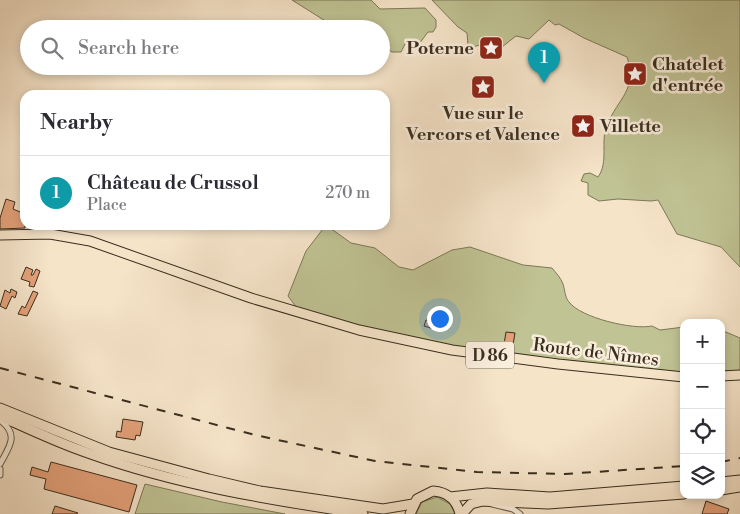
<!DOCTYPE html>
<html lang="en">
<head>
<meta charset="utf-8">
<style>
	body { margin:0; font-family:"Libre Bodoni",serif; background:#f7f7f7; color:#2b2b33 }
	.controls { position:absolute; right:15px; bottom:15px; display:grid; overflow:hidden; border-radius:10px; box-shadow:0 2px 8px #0003 }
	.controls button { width:45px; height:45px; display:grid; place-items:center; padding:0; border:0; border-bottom:1px solid #e1e1e2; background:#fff; color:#2b2b33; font:25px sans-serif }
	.you { position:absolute; left:439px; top:318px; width:18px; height:18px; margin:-12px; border:4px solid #fff; border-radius:50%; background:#1a73e8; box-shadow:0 0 0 8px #1a73e833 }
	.badge { display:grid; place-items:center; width:32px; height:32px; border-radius:50%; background:#8f2418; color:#fff; font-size:16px; font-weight:700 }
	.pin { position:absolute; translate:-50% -41px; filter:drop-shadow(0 1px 2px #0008) }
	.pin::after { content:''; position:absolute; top:26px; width:18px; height:15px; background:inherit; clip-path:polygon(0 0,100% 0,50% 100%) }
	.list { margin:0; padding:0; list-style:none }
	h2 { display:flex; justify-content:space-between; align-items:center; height:65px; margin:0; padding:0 20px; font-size:21px }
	h2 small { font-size:16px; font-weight:400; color:#7c7c81 }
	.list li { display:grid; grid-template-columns:32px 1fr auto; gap:15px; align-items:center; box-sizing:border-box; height:75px; padding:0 20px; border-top:1px solid #e1e1e2 }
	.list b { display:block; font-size:19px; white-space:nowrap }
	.list p { margin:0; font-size:16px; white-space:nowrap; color:#7c7c81 }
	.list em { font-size:16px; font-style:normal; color:#7c7c81 }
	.icon { flex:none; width:28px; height:28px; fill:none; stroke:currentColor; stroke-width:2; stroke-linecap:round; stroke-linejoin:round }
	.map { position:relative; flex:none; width:740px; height:514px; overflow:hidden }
	.search { position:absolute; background:#fff; box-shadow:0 2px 8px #0003; left:20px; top:20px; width:370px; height:55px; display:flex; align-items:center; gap:12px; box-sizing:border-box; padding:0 18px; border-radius:28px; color:#7c7c81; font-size:19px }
	.panel { position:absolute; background:#fff; box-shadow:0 2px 8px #0003; left:20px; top:90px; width:370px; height:140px; border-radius:15px }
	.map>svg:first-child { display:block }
	.green { fill:#c0c394; stroke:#7d7859 }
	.building { fill:#e5a27b; stroke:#3a2e1e }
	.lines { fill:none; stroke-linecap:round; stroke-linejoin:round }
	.street-casing { stroke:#695c49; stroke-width:7 }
	.primary-casing { stroke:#3a2e1e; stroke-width:11 }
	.street { stroke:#f9eddc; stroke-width:5 }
	.primary { stroke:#f6e4c9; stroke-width:9 }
	.rail { stroke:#3a2e1e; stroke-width:2; stroke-dasharray:9 9; stroke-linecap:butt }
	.labels { text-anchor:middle; stroke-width:5; stroke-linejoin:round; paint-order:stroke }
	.shield { fill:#f9eddc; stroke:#736757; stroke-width:1 }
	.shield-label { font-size:16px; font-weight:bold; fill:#3a2e1e }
	.poi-label { font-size:18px; font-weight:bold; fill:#3a2e1e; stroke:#f9eddc; text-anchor:start }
	.street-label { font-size:18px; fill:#3a2e1e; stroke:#f9eddc }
</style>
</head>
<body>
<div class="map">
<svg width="740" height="514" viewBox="0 0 740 514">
	<rect width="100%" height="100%" fill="#f6e4c9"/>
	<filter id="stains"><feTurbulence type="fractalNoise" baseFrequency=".004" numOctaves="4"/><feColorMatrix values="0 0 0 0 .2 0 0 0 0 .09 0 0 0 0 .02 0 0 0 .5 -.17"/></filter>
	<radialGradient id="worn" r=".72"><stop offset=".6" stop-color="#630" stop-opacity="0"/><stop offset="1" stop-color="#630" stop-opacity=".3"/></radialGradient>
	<g class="green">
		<polygon points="292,0 371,0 380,9 425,8 436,20 436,27 433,32 428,32 419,44 412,39 406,42 401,52 392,52 381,45 381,29 348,29 336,23 327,22"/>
		<path d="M432 0H740V267L721 247 677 234 658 200 651 201 618 199 599 201 588 195V183L581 181 584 174 590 173 598 177C609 162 600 141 607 125 618 98 638 90 627 57L584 38 559 24 555 25 549 20 529 39 516 36 502 47 497 46 494 49 483 44 470 48 468 45 467 33 458 27Z"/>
		<path d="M326 225 351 243 375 248 399 267 413 270 452 250 470 247 523 265 552 268C556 273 561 278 563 284 565 290 565 298 569 302 581 318 633 330 652 326L660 330 684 327V377L452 350 300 312 288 296 306 251Z"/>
		<polygon points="721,330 740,338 740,375 721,376"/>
		<polygon points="145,484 222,502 285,514 135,514"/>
		<polygon points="437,497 450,504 455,514 416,514 422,502"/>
	</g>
	<g class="building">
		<polygon points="6,199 15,202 13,209 25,214 25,228 0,229 0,218"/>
		<polygon points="26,267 33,270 31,275 33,275 36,269 40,271 34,287 29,286 30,282 21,279"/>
		<polygon points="11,289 17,292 15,298 12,296 6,309 0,306 5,290 10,293"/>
		<polygon points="33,291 38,293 27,316 18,314 22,306 25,308"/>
		<polygon points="426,320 439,324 437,330 424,326"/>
		<polygon points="506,332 515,333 512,351 497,349 498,343 504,344"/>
		<polygon points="123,419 143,422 140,436 136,435 135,440 116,437 117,431 121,432"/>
		<polygon points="51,462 137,485 129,512 44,489 46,479 30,475 32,467 48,472"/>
		<polygon points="706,501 729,509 727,514 702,514"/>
		<polygon points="55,506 78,513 77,514 52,514"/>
	</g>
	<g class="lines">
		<defs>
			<g id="street">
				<path d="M0 420C20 435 9 447 0 464"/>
				<polyline points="0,469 0,475"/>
				<polyline points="488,503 513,509 520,514"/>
			</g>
			<g id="primary">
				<polyline points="0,235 50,234 90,241 251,298 359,330 452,350 558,364 684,377"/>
				<polyline points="721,376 740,375"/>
				<polyline points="0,408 109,452 209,479 260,491 383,509 413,504"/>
				<path d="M0 416C29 429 58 443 88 453 177 485 270 500 363 514"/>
				<polyline points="721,482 740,480"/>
				<polyline points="721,490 740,487"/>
				<polyline points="450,497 487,493 550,497 684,486"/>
				<path d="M410 514 417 499 433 491C447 492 457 500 460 514"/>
				<polyline points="462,514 471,504 483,501 548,504 684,494"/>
			</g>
		</defs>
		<use href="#street" class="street-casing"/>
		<use href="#primary" class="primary-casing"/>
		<use href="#street" class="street"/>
		<use href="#primary" class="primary"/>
		<g class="rail">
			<polyline points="0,368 255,435 375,461 477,472 565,474 684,466"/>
			<polyline points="721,462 740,458"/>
		</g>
	</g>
	<defs>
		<symbol id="sight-square" viewBox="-11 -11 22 22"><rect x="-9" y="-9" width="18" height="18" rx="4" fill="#8f2418" stroke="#f9eddc"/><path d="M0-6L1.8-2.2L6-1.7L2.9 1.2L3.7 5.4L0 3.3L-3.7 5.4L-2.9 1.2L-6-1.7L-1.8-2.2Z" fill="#fff"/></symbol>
	</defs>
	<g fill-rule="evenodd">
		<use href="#sight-square" x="477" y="34" width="28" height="28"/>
		<use href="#sight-square" x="621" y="60" width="28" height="28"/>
		<use href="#sight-square" x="469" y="73" width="28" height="28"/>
		<use href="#sight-square" x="569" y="112" width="28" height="28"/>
	</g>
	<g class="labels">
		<rect class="shield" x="466" y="341.5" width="48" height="27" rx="4"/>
		<g class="shield-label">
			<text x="490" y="361">D 86</text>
		</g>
		<g class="poi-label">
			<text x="474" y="54" text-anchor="end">Poterne</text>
			<text x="652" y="70">Chatelet<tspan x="652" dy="21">d'entrée</tspan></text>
			<text x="483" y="119" text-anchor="middle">Vue sur le<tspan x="483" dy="21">Vercors et Valence</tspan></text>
			<text x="600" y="132">Villette</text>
		</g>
		<g class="street-label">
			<text transform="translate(596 352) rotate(7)" y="6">Route de Nîmes</text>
		</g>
	</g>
	<rect width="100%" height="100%" filter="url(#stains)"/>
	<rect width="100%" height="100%" fill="url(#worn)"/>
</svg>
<div class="controls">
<button>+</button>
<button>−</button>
<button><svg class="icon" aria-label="locate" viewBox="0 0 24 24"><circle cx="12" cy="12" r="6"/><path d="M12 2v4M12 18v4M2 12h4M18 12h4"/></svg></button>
<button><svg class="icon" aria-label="layers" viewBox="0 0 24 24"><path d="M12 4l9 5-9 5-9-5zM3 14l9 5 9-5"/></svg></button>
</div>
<div class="you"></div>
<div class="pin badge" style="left:544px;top:83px;background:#0f9aa8">1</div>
<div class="search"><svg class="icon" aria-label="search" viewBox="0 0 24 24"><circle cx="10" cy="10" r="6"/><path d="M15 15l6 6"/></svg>Search here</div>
<section class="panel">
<h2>Nearby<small></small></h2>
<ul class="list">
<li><span class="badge" style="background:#0f9aa8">1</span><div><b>Château de Crussol</b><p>Place</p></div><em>270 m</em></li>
</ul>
</section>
</div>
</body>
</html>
